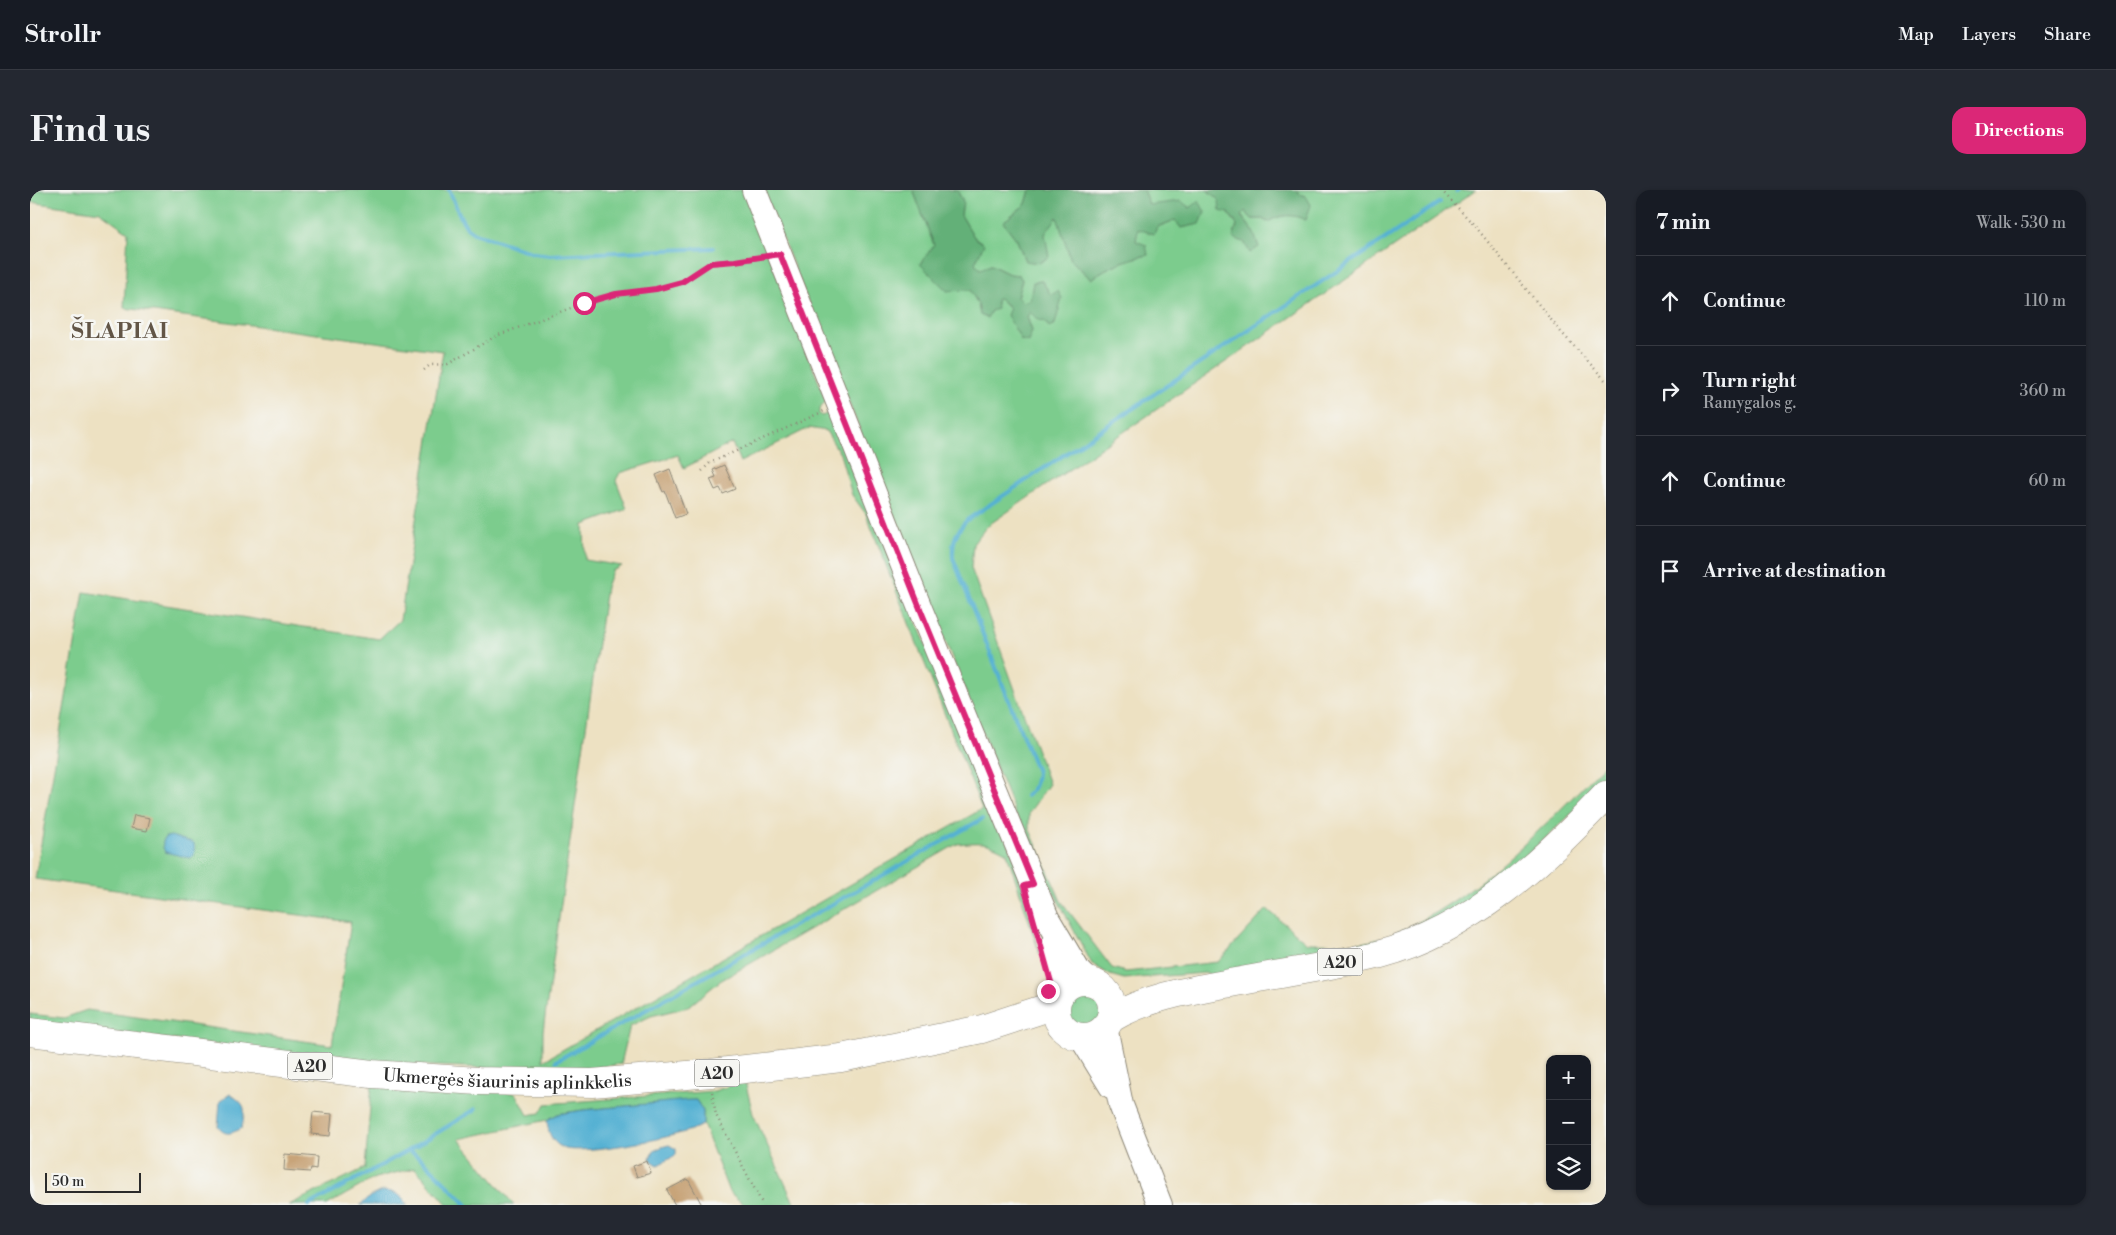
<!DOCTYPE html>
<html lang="en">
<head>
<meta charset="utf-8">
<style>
	body { margin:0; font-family:"Libre Bodoni",serif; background:#242831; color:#f1f3f6 }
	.controls { position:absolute; right:15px; bottom:15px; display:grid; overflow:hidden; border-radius:10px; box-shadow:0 1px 4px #0004 }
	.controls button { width:45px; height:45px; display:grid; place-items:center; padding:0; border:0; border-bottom:1px solid #363941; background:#171b24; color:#f1f3f6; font:25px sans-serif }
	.scale { position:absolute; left:15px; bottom:12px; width:96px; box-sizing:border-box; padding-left:5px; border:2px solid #2b2b2b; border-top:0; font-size:14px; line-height:18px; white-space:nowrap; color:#2b2b2b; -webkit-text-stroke:4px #f6f6f2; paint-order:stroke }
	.stop { position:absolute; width:15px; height:15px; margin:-11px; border:4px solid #db2777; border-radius:50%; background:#fff }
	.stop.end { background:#db2777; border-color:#fff; box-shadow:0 1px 5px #0008 }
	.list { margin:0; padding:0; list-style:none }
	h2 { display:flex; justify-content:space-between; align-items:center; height:65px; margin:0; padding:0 20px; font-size:21px }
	h2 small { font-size:16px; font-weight:400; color:#9ea1a6 }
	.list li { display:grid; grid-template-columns:32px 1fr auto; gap:15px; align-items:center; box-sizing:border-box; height:90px; padding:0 20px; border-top:1px solid #363941 }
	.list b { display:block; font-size:19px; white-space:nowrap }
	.list p { margin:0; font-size:16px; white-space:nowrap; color:#9ea1a6 }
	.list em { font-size:16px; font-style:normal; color:#9ea1a6 }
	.icon { flex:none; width:28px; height:28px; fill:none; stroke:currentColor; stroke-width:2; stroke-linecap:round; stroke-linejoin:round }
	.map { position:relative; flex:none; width:1576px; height:1015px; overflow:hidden; border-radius:15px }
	header { display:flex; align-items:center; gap:30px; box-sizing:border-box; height:70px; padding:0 25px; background:#171b24; border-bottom:1px solid #363941 }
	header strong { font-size:24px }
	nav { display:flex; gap:28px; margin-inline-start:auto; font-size:18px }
	.intro { display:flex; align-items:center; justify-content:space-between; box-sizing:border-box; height:120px; padding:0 30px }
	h1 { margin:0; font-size:35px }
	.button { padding:12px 22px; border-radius:15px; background:#db2777; color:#fff; font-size:18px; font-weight:700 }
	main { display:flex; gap:30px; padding:0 30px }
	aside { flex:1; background:#171b24; border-radius:15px; box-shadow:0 1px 4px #0004 }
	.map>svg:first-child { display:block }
	.green { fill:#7bcc8d; stroke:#537c5c; fill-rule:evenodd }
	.forest { fill:#64b078; stroke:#486e52 }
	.water { fill:#55b1d3; stroke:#406e7f }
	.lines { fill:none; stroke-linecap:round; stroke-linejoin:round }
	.stream { stroke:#55b1d3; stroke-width:4 }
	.building { fill:#c8a479 }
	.major-casing { stroke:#8c8676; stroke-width:26 }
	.highway-casing { stroke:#8c8676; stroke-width:29 }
	.path { stroke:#8c8676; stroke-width:2.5; stroke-dasharray:1 4; stroke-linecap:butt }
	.major { stroke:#fff; stroke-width:24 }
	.highway { stroke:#fff; stroke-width:28 }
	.route { stroke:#db2777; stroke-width:6 }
	.labels { text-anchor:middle; stroke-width:5; stroke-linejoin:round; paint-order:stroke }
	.shield { fill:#f6f6f2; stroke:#686867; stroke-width:1 }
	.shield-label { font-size:16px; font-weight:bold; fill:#2b2b2b }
	.street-label { font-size:18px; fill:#2b2b2b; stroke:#f6f6f2 }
	.district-label { font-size:22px; font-weight:bold; letter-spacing:1px; fill:#625546; stroke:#f6f6f2 }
</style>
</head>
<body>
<header>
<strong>Strollr</strong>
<nav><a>Map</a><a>Layers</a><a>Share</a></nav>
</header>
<div class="intro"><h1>Find us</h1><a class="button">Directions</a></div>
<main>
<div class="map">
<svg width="1576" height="1015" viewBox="0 0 1576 1015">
	<rect width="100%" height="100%" fill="#f6f6f2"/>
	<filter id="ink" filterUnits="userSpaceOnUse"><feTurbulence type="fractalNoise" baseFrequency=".02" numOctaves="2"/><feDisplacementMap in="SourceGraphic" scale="10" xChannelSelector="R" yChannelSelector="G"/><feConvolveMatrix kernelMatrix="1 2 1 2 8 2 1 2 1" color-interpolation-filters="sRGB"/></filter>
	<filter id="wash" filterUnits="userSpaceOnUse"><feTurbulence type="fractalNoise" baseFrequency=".0096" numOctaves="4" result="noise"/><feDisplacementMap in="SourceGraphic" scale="20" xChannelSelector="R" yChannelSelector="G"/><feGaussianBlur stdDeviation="1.12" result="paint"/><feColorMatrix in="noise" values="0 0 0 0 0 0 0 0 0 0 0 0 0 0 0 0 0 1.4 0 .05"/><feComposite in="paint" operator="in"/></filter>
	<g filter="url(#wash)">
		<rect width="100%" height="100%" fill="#ede1c2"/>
		<g class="green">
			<path d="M0 0H714L796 211 789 220V224L792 226 800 222 986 672 1010 765 977 663C958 651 949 652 927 654L690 791 658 817 621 826 600 836 591 874 543 881 354 874 0 833V824L34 828 57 820 302 855 321 732 5 689 54 402 349 449 370 430 413 161 94 118 98 42 70 22 0 12ZM779 238 796 241 810 264 822 305 836 324 952 619 513 871V841L576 397 582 381 592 376 555 370 554 335 597 319 586 290 590 283 648 265 654 278 702 253 710 272Z"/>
			<path d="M733 0H883L904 55 890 74 940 100 948 114 950 125 957 128 965 110 969 108 1002 141 997 127 1000 122 1014 131 1019 137 1025 134 1021 105 1012 91 1004 92 1000 110 993 112 987 107 992 90 989 85 979 84 961 75 950 80 945 73 944 47 931 25 933 12 927 0H1000L996 14 973 32 987 50 995 71 1027 26 1041 70 1061 89C1077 76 1098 69 1118 65L1106 51 1108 38 1127 37 1146 30 1151 38 1169 34 1175 22 1160 18 1119 15 1113 0H1177L1189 10 1207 35 1204 42 1223 41 1211 25 1215 21 1222 29H1232L1238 32C1250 24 1263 23 1275 30L1267 0H1446L957 336 943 354 941 378 1019 594 999 623V638L1031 711 1082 778 1096 782 1188 772 1237 719 1277 753C1295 753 1326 755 1342 751 1427 728 1516 635 1576 573V592L1453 706 1370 750 1184 787 1177 783 1094 789 1080 785 1062 774 997 653Z"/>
			<circle cx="1054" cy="819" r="18"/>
			<polygon points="715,891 723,924 765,1015 715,1015 699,1002 673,934 673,921 666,910 553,920 528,924 517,930 429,949 484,1015 418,1015 385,978 345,988 297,1015 259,1015 335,978 342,893 486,903 498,925 510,923 515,914 684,901"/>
		</g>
		<g class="forest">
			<polygon points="883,0 927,0 933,12 931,25 944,47 954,54 945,73 950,79 961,75 979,84 989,85 992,90 987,107 993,112 1000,110 1003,92 1012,91 1021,105 1028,101 1032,108 1025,134 1019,137 1014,131 1008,130 1000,122 997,127 1002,141 998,152 991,150 977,125 980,118 969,108 966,110 967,119 961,121 957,128 950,125 948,114 940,100 917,101 890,74 904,55"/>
			<path d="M1000 0H1113L1119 15 1151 11 1160 18 1169 11 1175 22 1170 34 1151 38 1145 30 1127 37 1124 44 1108 39 1106 51 1116 55 1118 65C1098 69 1077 76 1061 89L1041 70 1027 27 1015 44 1019 67 1009 73 995 71 987 50 973 32 996 14Z"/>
			<path d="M1177 0H1267L1269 4 1276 6 1281 15 1276 30C1263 24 1250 24 1238 32L1232 29H1222L1215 21 1211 26 1223 41 1229 57 1220 63 1214 52 1203 48 1207 35 1199 23 1190 21 1189 10Z"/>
		</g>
		<g class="water">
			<path d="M141 646 164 653C165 660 166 664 160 668L135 662C132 656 132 653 135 647Z"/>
			<path d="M200 904C218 916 215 918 212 938 202 943 196 947 188 937L190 911Z"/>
			<path d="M659 910H666L673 921V934C660 946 549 966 533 958 521 952 518 942 517 930L528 924 553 920Z"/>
			<path d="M639 955 646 959V965L628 975 622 971 620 968C623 959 631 957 639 955Z"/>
			<path d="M353 1001C365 1002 372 1004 377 1015H330L343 1005Z"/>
		</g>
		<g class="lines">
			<g class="stream">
				<polyline points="419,0 431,28 437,38 444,43 504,63 520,65 683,58"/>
				<polyline points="1427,1 1428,0"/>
				<path d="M996 606C1005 599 1006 593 1007 582L923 368C922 352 925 343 937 330L1410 12"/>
				<polyline points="526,871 952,629"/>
				<polyline points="379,960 393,970 437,1015"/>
				<polyline points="279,1015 379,960 446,919"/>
			</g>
		</g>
		<g id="blocks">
			<g class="building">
				<polygon points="694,275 705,299 693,304 690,298 685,300 680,289 686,287 683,280"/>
				<polygon points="640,279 656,324 645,328 635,301 633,302 626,285"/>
				<polygon points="104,625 120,628 117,641 101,638"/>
				<polygon points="283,922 302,924 300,946 281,944"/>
				<polygon points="255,964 287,967 286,979 281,978 280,982 254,980"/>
				<polygon points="617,971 621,983 607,987 603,976"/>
				<polygon points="658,989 672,1015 645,1015 637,1000"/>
			</g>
		</g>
	</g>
	<g filter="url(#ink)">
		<use href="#blocks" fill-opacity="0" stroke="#8c8676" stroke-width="1"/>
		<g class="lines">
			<defs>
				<g id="major">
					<polyline points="724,0 891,421 1017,728 1049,782 1059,792"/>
					<polyline points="1024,754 1031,781 1033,800"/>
					<polyline points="1075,837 1091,915 1130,1015"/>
					<polyline points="1051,847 1081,896"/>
				</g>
				<g id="highway">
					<circle cx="1054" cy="819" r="28"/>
					<path d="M1080 829C1115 808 1155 801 1195 794 1245 784 1301 777 1351 764 1441 740 1514 671 1576 605"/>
					<path id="s1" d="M0 842 342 884 448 891 562 893 681 883 811 868 952 839 1013 819 1028 807"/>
				</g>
			</defs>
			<use href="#major" class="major-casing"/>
			<use href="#highway" class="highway-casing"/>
			<g class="path">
				<polyline points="1411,0 1445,36 1531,142 1576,191"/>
				<polyline points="394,180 400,175 418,174 466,146 554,113 586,104 626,99 652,93 681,73 731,67"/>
				<polyline points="672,281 680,273 794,221"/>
				<polyline points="682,902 686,925 733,1015"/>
			</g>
			<use href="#major" class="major"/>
			<use href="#highway" class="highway"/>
		</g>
	</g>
	<g class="lines" filter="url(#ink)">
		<polyline class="route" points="554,113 586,104 626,99 652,92 681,73 705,71 750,64 891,421 1003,694 994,696 1021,792 1018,801"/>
	</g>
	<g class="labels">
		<g class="shield">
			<rect x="1287.5" y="758.5" width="45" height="27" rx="4"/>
			<rect x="257.5" y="862.5" width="45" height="27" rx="4"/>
			<rect x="664.5" y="869.5" width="45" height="27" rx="4"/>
		</g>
		<g class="shield-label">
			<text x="1310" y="778">A20</text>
			<text x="280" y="882">A20</text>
			<text x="687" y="889">A20</text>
		</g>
		<g class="street-label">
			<text dy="6" stroke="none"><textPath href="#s1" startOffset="480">Ukmergės šiaurinis aplinkkelis</textPath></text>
		</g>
		<g class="district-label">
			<text x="90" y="148">ŠLAPIAI</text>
		</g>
	</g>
</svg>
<div class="controls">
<button>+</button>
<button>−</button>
<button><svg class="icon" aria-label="layers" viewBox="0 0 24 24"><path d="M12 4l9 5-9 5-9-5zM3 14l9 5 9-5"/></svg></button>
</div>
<div class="scale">50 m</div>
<div class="stop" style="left:554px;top:113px"></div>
<div class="stop end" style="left:1018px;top:801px"></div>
</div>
<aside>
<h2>7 min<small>Walk · 530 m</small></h2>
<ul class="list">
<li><svg class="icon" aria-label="ahead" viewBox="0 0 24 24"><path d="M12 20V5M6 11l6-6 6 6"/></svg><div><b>Continue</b></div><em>110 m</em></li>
<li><svg class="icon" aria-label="right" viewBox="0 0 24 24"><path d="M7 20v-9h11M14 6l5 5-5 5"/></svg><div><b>Turn right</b><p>Ramygalos g.</p></div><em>360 m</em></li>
<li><svg class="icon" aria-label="ahead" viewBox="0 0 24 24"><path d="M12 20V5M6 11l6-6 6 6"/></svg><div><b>Continue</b></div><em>60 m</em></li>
<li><svg class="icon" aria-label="arrive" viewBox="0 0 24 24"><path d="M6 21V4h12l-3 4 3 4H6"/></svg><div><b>Arrive at destination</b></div></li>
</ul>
</aside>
</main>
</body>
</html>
